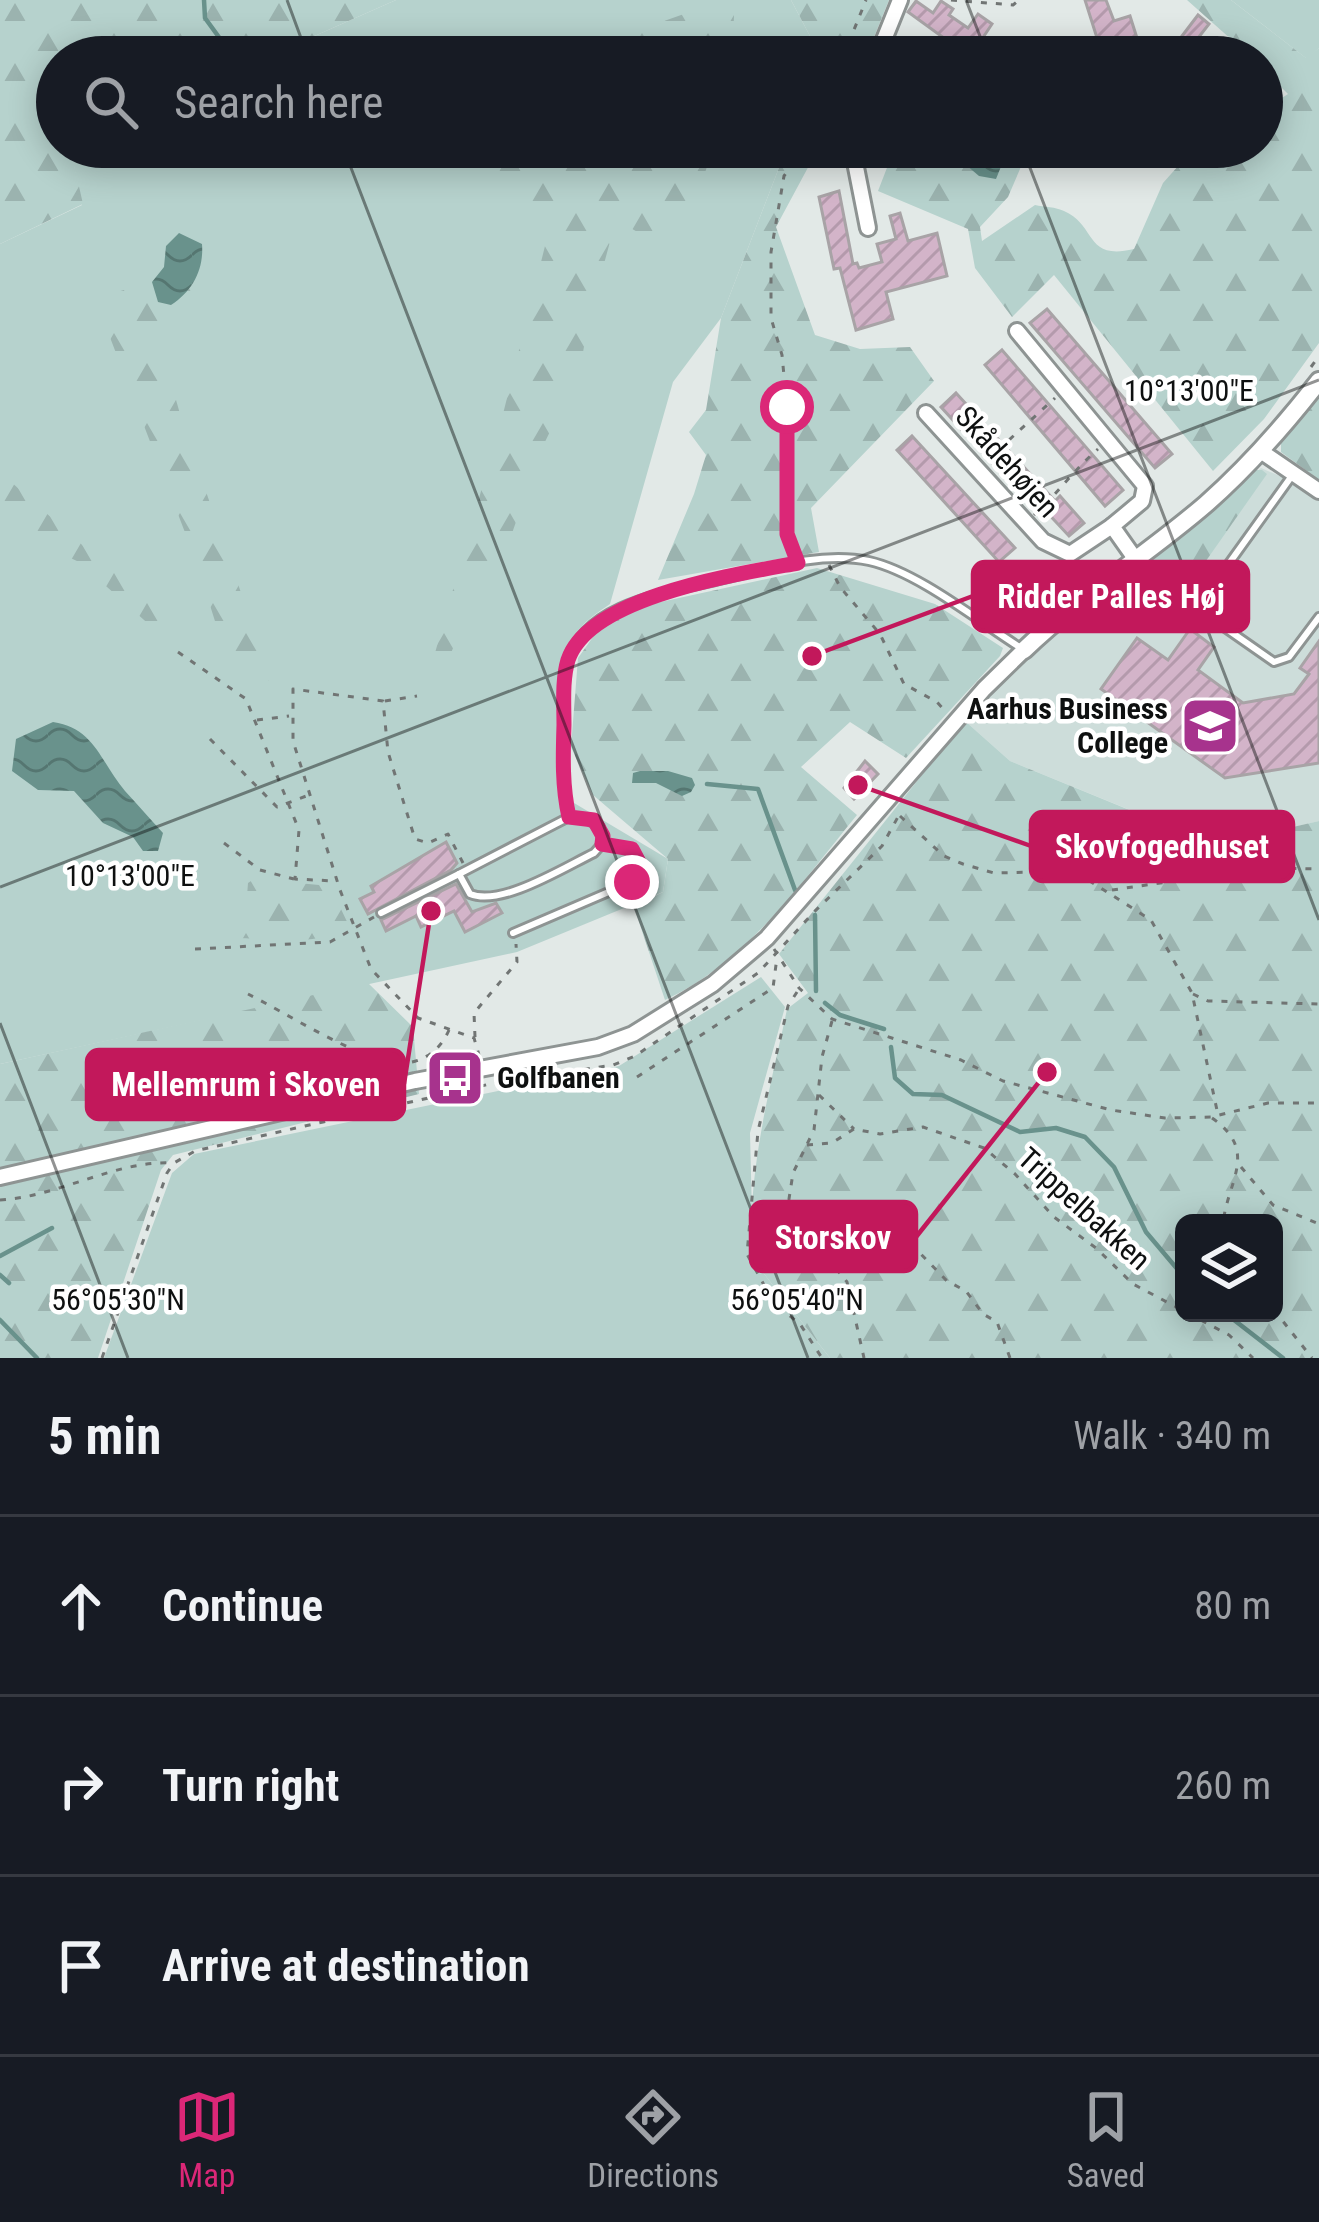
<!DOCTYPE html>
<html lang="en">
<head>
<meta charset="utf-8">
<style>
	body { margin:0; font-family:"Roboto Condensed",sans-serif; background:#242831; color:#f1f3f6 }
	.controls { position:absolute; right:36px; bottom:36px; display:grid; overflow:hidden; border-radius:18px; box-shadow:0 6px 30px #0003 }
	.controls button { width:108px; height:108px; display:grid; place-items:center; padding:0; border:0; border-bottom:3px solid #363941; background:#171b24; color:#f1f3f6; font:60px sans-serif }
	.stop { position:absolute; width:36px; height:36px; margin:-27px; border:9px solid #db2777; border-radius:50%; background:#fff }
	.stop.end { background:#db2777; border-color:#fff; box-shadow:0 3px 12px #0008 }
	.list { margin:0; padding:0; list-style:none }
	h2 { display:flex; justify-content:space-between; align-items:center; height:156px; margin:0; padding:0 48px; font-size:51px }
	h2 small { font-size:39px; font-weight:400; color:#9ea1a6 }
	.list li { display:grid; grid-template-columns:78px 1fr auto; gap:36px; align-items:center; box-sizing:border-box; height:180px; padding:0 48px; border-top:3px solid #363941 }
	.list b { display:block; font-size:45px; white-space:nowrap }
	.list em { font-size:39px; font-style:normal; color:#9ea1a6 }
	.icon { flex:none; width:66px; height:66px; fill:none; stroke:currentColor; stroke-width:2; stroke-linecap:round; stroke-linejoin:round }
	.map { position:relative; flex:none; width:1319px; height:1358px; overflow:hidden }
	.search { position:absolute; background:#171b24; box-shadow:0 6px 30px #0003; left:36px; right:36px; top:36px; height:132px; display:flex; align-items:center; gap:30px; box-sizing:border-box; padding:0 42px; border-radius:66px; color:#9ea1a6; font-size:45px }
	.sheet { height:696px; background:#171b24 }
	nav { display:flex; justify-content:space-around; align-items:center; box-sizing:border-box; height:168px; border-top:3px solid #363941; background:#171b24; font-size:33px; color:#9ea1a6 }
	nav a { display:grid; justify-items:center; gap:6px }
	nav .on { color:#db2777 }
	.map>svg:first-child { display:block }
	.built { fill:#cdddda }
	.grass { fill:#b6d2cd }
	.forest { fill:url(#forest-firs); fill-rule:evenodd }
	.water { fill:url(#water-waves) }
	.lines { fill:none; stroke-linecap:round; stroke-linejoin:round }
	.stream { stroke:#69928c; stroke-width:4.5 }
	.building { fill:url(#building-hatch); stroke:#a8a3a6; stroke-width:3 }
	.service-casing { stroke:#8e9493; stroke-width:12 }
	.minor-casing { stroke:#8e9493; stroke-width:20 }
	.tertiary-casing { stroke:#8e9493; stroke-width:22 }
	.path { stroke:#717574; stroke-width:3; stroke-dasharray:6 9; stroke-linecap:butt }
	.service { stroke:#fff; stroke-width:6 }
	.minor { stroke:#fff; stroke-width:14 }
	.tertiary { stroke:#fff; stroke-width:16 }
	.route { stroke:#db2777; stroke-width:15 }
	.ticks { fill:none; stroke:#0e1010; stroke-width:3; stroke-opacity:0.45 }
	.labels { text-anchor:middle; stroke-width:9; stroke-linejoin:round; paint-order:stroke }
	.street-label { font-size:30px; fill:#0e1010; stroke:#fff }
	.poi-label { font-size:30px; font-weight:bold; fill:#0e1010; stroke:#fff; text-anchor:end }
	.ticks-label { font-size:30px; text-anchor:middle; fill:#0e1010; stroke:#fff; stroke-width:9; stroke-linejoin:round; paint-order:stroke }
	.leader { fill:none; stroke:#c2185b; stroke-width:4.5 }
	.callout-dot { fill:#c2185b; stroke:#fff; stroke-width:4.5 }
	.callout { fill:#c2185b; stroke:#c2185b; stroke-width:4.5 }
	.callout-label { font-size:33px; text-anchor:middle; font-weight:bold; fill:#fff }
</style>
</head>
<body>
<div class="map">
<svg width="1319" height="1358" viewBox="0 0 1319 1358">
	<defs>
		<pattern id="forest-firs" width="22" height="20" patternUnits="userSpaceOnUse" patternTransform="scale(3)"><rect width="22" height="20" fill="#b6d2cd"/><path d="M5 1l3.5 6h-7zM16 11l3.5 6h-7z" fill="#9bb3af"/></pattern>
		<pattern id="water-waves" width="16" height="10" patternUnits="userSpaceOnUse" patternTransform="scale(3)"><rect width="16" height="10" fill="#69928c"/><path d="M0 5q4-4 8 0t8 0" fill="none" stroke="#557671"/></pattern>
		<pattern id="building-hatch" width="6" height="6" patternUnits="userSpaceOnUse" patternTransform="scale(3)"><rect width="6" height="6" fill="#d3b4c9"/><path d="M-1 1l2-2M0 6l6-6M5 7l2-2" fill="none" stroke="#b49aac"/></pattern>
	</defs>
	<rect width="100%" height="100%" fill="#e2e9e7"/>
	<polygon class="built" points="1261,468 1296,483 1319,499 1319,821 1216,845 1010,761 965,721 1013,670"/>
	<g class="grass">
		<polygon points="396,0 791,0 821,57 267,57"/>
		<polygon points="1231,0 1319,0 1319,48 1307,59"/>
		<path d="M70 147H787L721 318 673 382 610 604C597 613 583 622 575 635 549 674 560 748 559 794L668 859 663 892 517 952 0 1064V244L82 205Z"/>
		<polygon points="761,977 785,1007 750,1133 753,1254 761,1270 830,1358 104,1358 172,1173 194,1154 619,1066"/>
	</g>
	<g class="forest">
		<polygon points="0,0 396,0 267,57 57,57 57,147 70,147 83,204 0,244"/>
		<polygon points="791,0 889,0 866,57 821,57"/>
		<path d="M1187 0H1231L1306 58 1319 48V343L1264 419 1213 471 1054 275 1012 317 975 268 968 229 878 191 895 147H1018L1026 155 1008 197 980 227 982 241 1035 205C1044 207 1056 207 1064 211 1097 225 1084 261 1134 249L1163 183 1195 147H1262V111L1288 94 1262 68V57H1251Z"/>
		<polygon points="712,4 728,7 734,13 733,57 583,57 636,31"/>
		<path d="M456 147H714L696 198 667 242H654L629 227 611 238 588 323 580 370 541 450 510 539 474 596 445 668 431 681 429 674 503 414 550 226C522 194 485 177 454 151Z"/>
		<polygon points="787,147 819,147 776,227 815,335 860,349 910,347 934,381 811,508 819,552 658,580 694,494 706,455 689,432 706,410 721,318"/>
		<polygon points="202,265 210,283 193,324 177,334 155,326 184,428 266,665 270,689 260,701 253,699 220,637 196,561 101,314 117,292 152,282 154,295 182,298"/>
		<polygon points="1319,388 1319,480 1281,452 1281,439"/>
		<polygon points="1254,470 1262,470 1267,474 1168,615 1146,618 1114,600 1113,586"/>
		<polygon points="10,481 89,551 150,584 167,615 166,627 162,631 153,628 79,562 1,525 0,491"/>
		<path d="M817 568 935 604 1003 648 1000 656 906 758 850 722 801 767 857 815C801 883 747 962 665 1000L634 907 663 892 668 859 593 795 571 747 578 658 598 630 633 608Z"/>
		<path d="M965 721 1010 761 1215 845 1319 821V1358H830L761 1270C734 1216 775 1070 787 1009L808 993 779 954ZM1184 1223H1274V1313H1184Z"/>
		<path d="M254 879 330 886 350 928C314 946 275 939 236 938L234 935 245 922 248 883Z"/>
		<polygon points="368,983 413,1027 419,1094 173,1155 161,1170 98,1358 0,1358 0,1064"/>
	</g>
	<g class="water">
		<polygon points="945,147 997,147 1002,164 996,179 979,176"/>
		<path d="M179 233 202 244C204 269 193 291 171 305L158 302 152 282 164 267 166 246Z"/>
		<path d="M53 722C95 728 101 763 125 791 138 805 150 819 163 833L158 851H143L133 837 103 823 74 791 38 790 12 771 16 739Z"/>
		<polygon points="640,771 668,771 692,778 695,785 691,792 682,796 656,783 632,783 633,773"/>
	</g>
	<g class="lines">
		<g class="stream">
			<polyline points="204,0 205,18 221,40 235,42"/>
			<polyline points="707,784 758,789 795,890"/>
			<polyline points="815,915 816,991"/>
			<polyline points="825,1003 840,1015 884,1029"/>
			<polyline points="891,1047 895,1078 913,1094 942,1095 1020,1132 1056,1128 1085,1137 1114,1167 1146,1232 1184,1277"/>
			<polyline points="0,1256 52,1228"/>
			<polyline points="0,1275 9,1283"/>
			<polyline points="1225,1313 1283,1358"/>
			<polyline points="0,1320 37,1358"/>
		</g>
	</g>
	<g class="building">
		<polygon points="1085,0 1106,0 1114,21 1130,16 1142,54 1103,57"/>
		<polygon points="916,1 933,13 941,1 953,9 949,15 968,28 978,14 992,24 980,42 1002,57 970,57 908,12"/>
		<polygon points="1198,15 1209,24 1191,47 1204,57 1166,57"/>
		<polygon points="839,191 853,264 857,263 859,268 882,262 877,244 896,239 890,216 900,213 908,241 937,233 947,276 886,292 893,319 856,330 840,268 834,269 819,197"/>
		<polygon points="1047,309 1172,454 1155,468 1030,323"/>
		<polygon points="1002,350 1123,490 1105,506 985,365"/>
		<polygon points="956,393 1055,501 1060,496 1084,523 1069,536 1042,507 1037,512 941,407"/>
		<polygon points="912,436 1015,548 999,562 897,450"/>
		<polygon points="1190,629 1214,647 1198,670 1243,703 1294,694 1309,674 1300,668 1319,641 1319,763 1225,778 1101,689 1137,638 1168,660"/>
		<polygon points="865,761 878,774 854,799 844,788"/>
		<polygon points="446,842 457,863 451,870 368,914 360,899 374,892 371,886"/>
		<polygon points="456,884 472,912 496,903 502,913 465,932 454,911 421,927 416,916 386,931 381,920"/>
	</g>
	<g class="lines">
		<defs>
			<g id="service">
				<polyline points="1291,477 1215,583 1209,604 1221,625 1274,662 1289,657 1319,617"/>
				<path d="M569 817 585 818 600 827 602 844 594 853C563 868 501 907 470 894L459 874 569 817C562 786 563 757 564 725 564 704 562 681 568 661 586 601 672 592 724 579 769 568 822 551 869 561 918 572 978 621 1021 648"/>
				<polyline points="381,913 459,874"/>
				<path d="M513 933 632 882 641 866C636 845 620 846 602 844"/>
			</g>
			<g id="minor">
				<polyline points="877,57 900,0"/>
				<polyline points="852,147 868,228"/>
				<polyline points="1017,331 1145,486 1142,501 1112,526 1136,560"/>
				<polyline points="926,413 1043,541 1070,554 1112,526"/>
				<polyline points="1262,452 1319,491"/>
				<polyline points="0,1177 415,1081 598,1047 633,1034 713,984 767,938 984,689 1024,650"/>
			</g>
			<path id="tertiary" d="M1024 650C1080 596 1147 555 1206 504 1248 467 1284 426 1319 381"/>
		</defs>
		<use href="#service" class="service-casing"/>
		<use href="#minor" class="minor-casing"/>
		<use href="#tertiary" class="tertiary-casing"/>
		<g class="path">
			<polyline points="951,0 1013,5 1019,0"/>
			<polyline points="843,57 866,0"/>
			<polyline points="1311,367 1319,356"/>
			<polyline points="987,460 1055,398"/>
			<path d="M1034 515C1057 494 1074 470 1098 449"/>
			<polyline points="792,551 787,534 787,407 782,355 771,318 771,252 784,176 805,147"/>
			<polyline points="829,565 840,587 880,634 904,684 937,702 947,713"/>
			<polyline points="178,652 246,699 299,830 295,879 335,881"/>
			<polyline points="385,701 417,696"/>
			<polyline points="257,720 289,716"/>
			<polyline points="210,739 277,807 309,795"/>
			<polyline points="900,816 944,856 963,864 994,873 1074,871 1151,920 1192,993 1218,1115"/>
			<polyline points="224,843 260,870 294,879"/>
			<polyline points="463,863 448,834 428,843 415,839 388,752 383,701 293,689 293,741 340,890 371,969 418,1018 474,1038 479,1055"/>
			<polyline points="1112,890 1264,868 1319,869"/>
			<polyline points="195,949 330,942 374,917"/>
			<polyline points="774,949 799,988 832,1019 961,1060 1003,1081 1111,1110 1165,1118 1211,1117 1268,1103 1319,1103"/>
			<polyline points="797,992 788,1006 758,1131 747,1254 774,1303 800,1324 822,1358"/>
			<path d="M248 994C286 1013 356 1058 396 1063 421 1065 440 1051 449 1030"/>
			<polyline points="1193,994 1208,1001 1319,1004"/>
			<polyline points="832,1021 822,1057 814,1130 793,1173 789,1199 795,1218 847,1282 864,1358"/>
			<polyline points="475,1037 474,1013 517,962 516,944"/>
			<polyline points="637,1077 773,988 777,957"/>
			<polyline points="819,1095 854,1129"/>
			<path d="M1212 1118C1259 1151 1228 1180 1223 1223"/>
			<polyline points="807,1145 832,1143 854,1129 880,1134 923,1127 984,1148 1015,1174 1054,1217 1096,1248 1133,1284 1229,1335 1253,1358"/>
			<polyline points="1241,1167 1273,1205 1319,1224"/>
			<path d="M0 1200C58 1197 116 1160 172 1163"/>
			<path d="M811 1237C820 1232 834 1229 842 1224 856 1214 860 1208 880 1212L947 1281 966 1291 983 1314 997 1322 1010 1358"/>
			<polyline points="1274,1310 1312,1358"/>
			<polyline points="102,1358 167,1173 174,1163 195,1151 490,1084 613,1065 635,1056 758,973 814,912 882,846 899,815 896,812"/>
		</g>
		<use href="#service" class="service"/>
		<use href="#minor" class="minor"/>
		<use href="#tertiary" class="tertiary"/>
	</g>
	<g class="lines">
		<path class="route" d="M632 882 641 866 632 849 602 844 603 836 594 820 569 817C562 786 563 756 564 725 564 704 562 680 568 660 589 596 738 574 798 563L787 534V407"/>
	</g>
	<path class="ticks" d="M287 0 308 57M966 0 988 57M343 147 808 1358M1022 147 1319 920M0 887 1319 380M0 1023 128 1358"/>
	<defs>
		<symbol id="school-square" viewBox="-11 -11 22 22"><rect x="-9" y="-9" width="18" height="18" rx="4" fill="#a7338d" stroke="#fff"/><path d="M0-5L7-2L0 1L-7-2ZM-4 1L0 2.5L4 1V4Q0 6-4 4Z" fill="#fff"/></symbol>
		<symbol id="bus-square" viewBox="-11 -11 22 22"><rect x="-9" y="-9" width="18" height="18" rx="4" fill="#a7338d" stroke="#fff"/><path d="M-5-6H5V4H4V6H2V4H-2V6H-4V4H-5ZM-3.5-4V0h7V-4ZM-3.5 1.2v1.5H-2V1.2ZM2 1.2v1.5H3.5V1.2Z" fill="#fff"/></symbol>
	</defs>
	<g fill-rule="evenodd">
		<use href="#school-square" x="1177" y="693" width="66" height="66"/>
		<use href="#bus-square" x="422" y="1045" width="66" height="66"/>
	</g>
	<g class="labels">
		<g class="street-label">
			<text transform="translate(1007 462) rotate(48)" y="10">Skådehøjen</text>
			<text transform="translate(1084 1209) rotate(42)" y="10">Trippelbakken</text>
		</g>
		<g class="poi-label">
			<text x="1168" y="719">Aarhus Business<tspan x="1168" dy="34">College</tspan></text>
			<text x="497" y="1088" text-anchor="start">Golfbanen</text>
		</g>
	</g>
	<g class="ticks-label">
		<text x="1189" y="401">10°13'00"E</text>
		<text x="130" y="886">10°13'00"E</text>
		<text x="118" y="1310">56°05'30"N</text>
		<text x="797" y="1310">56°05'40"N</text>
	</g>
	<path class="leader" d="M812 656L973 596M858 785L1031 846M431 911L404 1084M1047 1072L916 1237"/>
	<g class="callout-dot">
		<circle cx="812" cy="656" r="12"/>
		<circle cx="858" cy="785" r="12"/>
		<circle cx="431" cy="911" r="12"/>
		<circle cx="1047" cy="1072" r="12"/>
	</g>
	<g class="callout">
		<rect x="973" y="562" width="275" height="69" rx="12"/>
		<rect x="1031" y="812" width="262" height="69" rx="12"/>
		<rect x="87" y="1050" width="317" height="69" rx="12"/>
		<rect x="751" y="1202" width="165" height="69" rx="12"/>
	</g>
	<g class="callout-label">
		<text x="1111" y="608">Ridder Palles Høj</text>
		<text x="1162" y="858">Skovfogedhuset</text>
		<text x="246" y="1096">Mellemrum i Skoven</text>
		<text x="833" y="1249">Storskov</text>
	</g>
</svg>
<div class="controls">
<button><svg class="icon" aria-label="layers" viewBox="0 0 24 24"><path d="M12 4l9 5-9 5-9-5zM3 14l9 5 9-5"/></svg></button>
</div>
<div class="stop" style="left:787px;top:407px"></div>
<div class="stop end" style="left:632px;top:882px"></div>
<div class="search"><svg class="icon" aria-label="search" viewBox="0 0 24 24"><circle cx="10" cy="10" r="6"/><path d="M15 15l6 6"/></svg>Search here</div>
</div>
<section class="sheet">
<h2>5 min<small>Walk · 340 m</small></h2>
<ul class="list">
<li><svg class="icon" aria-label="ahead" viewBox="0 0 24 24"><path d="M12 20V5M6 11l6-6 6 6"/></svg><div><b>Continue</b></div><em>80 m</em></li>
<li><svg class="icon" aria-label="right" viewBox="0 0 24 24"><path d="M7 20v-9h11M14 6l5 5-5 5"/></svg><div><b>Turn right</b></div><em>260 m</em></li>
<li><svg class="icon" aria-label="arrive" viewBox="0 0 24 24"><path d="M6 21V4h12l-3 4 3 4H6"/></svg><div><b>Arrive at destination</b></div></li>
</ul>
</section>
<nav>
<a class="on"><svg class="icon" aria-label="map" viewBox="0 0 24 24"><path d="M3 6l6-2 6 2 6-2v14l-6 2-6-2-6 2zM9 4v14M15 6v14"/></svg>Map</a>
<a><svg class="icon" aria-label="directions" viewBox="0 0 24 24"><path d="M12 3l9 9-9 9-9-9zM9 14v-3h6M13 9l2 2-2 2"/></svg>Directions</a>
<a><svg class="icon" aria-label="saved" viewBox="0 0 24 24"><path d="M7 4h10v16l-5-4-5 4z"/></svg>Saved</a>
</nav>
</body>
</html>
